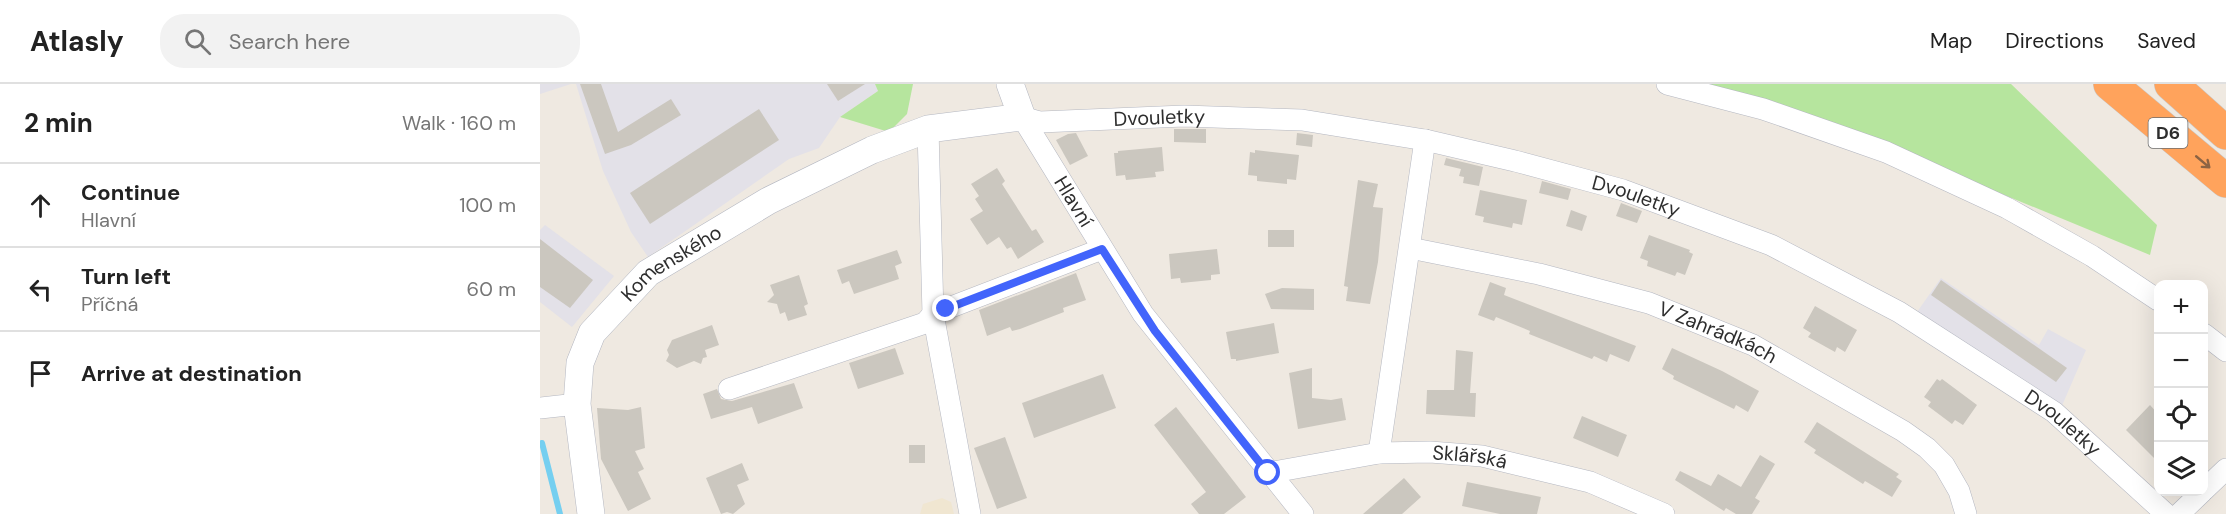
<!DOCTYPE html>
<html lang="en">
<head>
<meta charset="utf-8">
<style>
	body { margin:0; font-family:"DM Sans",sans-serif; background:#f2f2f2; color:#222 }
	.controls { position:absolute; right:18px; bottom:18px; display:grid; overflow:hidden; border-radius:12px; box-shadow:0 6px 24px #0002 }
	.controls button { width:54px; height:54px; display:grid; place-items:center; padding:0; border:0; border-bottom:2px solid #e0e0e0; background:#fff; color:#222; font:30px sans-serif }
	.stop { position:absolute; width:18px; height:18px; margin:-14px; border:4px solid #4264fb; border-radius:50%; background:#fff }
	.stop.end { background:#4264fb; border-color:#fff; box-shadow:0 2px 6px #0008 }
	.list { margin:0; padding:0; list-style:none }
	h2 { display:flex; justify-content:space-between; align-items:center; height:78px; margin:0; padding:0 24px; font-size:26px }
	h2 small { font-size:20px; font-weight:400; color:#767676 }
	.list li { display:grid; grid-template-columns:39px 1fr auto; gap:18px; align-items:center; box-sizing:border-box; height:84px; padding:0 24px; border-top:2px solid #e0e0e0 }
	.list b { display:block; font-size:22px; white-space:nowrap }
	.list p { margin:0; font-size:20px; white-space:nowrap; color:#767676 }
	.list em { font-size:20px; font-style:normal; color:#767676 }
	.icon { flex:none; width:33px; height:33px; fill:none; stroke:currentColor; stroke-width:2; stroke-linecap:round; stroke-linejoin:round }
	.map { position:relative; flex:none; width:1686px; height:430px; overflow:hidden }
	header { display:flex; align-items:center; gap:36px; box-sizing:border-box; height:84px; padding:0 30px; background:#fff; border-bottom:2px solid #e0e0e0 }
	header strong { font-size:28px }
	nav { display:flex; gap:33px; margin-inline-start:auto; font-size:21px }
	.search { width:420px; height:54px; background:#f2f2f2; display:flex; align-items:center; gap:15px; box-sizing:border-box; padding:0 21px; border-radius:24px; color:#767676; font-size:22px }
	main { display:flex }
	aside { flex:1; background:#fff }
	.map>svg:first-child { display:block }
	.industrial { fill:#e3e1e8 }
	.education { fill:#f0e6d1 }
	.green { fill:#b6e59e }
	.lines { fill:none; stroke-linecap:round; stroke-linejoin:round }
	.stream { stroke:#75cff0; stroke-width:6 }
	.building { fill:#cbc7bf }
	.minor-casing { stroke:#b4b7c1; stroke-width:22 }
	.tertiary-casing { stroke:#b4b7c1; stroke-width:28 }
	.motorway-casing { stroke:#c9c9c9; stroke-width:34 }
	.minor { stroke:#fff; stroke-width:21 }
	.tertiary { stroke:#fff; stroke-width:27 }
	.motorway { stroke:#ffa35c; stroke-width:33 }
	.oneway { stroke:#8c6343 }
	.route { stroke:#4264fb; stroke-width:8 }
	.labels { text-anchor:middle; stroke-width:6; stroke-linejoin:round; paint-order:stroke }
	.shield { fill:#fff; stroke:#6d6d6d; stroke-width:1.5 }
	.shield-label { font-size:18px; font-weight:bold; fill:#2e2e2e }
	.street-label { font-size:20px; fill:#2e2e2e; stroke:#fff }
</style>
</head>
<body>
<header>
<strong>Atlasly</strong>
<div class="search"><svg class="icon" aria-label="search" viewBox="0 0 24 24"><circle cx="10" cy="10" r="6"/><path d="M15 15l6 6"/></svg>Search here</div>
<nav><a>Map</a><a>Directions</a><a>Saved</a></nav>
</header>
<main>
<aside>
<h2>2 min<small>Walk · 160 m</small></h2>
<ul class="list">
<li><svg class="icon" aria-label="ahead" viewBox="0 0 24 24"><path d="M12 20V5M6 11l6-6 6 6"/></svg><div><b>Continue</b><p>Hlavní</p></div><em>100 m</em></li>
<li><svg class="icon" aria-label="left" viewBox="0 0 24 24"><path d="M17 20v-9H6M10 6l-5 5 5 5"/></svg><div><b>Turn left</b><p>Příčná</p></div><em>60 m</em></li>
<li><svg class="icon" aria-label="arrive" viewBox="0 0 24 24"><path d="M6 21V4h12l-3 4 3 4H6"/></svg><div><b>Arrive at destination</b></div></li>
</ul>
</aside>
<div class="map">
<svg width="1686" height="430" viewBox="0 0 1686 430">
	<rect width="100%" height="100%" fill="#efe9e1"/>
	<g class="industrial">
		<polygon points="0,0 31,0 0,10"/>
		<polygon points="36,0 335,0 338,7 300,33 279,64 249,75 108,173 91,148 63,87"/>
		<polygon points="5,141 74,192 32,243 0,218 0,146"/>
		<polygon points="1401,194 1499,261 1508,245 1546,266 1521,324 1377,228"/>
	</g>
	<polygon class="education" points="402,414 411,418 414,430 380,430 383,420"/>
	<g class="green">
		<polygon points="335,0 373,0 367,30 349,48 300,33 338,7"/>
		<polygon points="1164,0 1471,0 1617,141 1610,171 1278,34"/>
	</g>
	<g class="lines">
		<polyline class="stream" points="2,359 20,430"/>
	</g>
	<g class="building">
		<polygon points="40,0 61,0 78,48 131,15 141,31 91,61 65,70"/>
		<polygon points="287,0 325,0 298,17"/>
		<polygon points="219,25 239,56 110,140 90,109"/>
		<polygon points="634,45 666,45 666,59 634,58"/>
		<polygon points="536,49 548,72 530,81 516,56 528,50"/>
		<polygon points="757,49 773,51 772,63 756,61"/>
		<polygon points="622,63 624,87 615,88 616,93 586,96 585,91 576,92 574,69 578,69 578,67"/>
		<polygon points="715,66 759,71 756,96 747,95 747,100 717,97 717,92 708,91 710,68 715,69"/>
		<polygon points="906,74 943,83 939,102 923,99 924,93 919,92 921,85 904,81"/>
		<polygon points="457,84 465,97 462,100 492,147 496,145 504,158 478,175 471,163 467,165 459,153 447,161 430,135 443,127 435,115 439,112 431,100"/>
		<polygon points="818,96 838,100 833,123 843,124 838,178 830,220 806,217 808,203 804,202"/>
		<polygon points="1002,97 1031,105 1028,116 999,109"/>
		<polygon points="940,106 987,116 982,141 973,139 972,144 943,138 944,133 935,131"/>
		<polygon points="1081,119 1102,127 1097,139 1076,132"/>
		<polygon points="1031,126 1047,132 1042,147 1026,142"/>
		<rect x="728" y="146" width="26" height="17"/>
		<polygon points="1109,151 1150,166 1149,168 1153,170 1145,191 1137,188 1135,192 1107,182 1108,177 1100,174"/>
		<polygon points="0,155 53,196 30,224 0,203"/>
		<polygon points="677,165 680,190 671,191 671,196 641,199 640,194 631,195 629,170"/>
		<polygon points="357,166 362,179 355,182 359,195 314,210 309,197 302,200 297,186"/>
		<polygon points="536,189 546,216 523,224 524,228 480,245 472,247 470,243 447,252 439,226"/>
		<polygon points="259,191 268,220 264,222 267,231 248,237 245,228 240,230 237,220 227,218 234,211 230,201"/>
		<polygon points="1401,196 1527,284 1516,298 1391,211"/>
		<polygon points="950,198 966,204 964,211 1096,262 1089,278 1070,270 1067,278 1054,272 1052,275 989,250 990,247 956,233 954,237 938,231"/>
		<polygon points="742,204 774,205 774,226 731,225 725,210"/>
		<polygon points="1275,222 1317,246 1305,268 1297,263 1295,268 1268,253 1271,249 1263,244"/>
		<polygon points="734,239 739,269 696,277 696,275 691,275 686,248"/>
		<polygon points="172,241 179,261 165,266 167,273 163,274 161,280 154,277 137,284 126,277 129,271 127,266 132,256"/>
		<polygon points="355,264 364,290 318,305 309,279"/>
		<polygon points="1132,264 1182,287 1219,307 1208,328 1196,321 1194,325 1133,295 1134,292 1122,285"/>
		<polygon points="916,266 933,268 930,309 936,309 935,333 886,330 887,306 914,306"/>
		<polygon points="772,284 772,314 791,316 802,314 806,336 758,345 749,289"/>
		<polygon points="563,290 576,324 494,354 482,319"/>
		<polygon points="1397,295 1400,297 1402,295 1437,321 1423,341 1415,336 1412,340 1388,322 1391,318 1384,313"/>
		<polygon points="254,299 263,324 218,340 212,323 171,335 163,310 177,305 181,315 192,317"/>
		<polygon points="1610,321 1618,330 1618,378 1586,346"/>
		<polygon points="101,323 105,364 95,367 104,385 98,388 111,415 88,427 61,375 57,324 88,326"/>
		<polygon points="636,323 706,413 684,430 659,430 651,420 666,408 614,341"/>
		<polygon points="1042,332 1087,351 1078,373 1033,354"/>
		<polygon points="1277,338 1359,390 1356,393 1362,397 1352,413 1325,397 1323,400 1274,369 1276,366 1264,358"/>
		<polygon points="465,353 487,414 457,425 434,364"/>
		<rect x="369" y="361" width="16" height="18"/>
		<polygon points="1220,371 1235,380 1215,414 1220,417 1212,430 1196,430 1186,424 1184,427 1135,396 1140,387 1171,402 1178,390 1201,403"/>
		<polygon points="202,379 209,396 197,401 205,420 193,430 187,428 181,430 166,394"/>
		<polygon points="864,394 881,413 862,430 823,430"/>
		<polygon points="927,398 1001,413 997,430 960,430 922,422"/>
	</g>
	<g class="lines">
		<defs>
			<g id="minor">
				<polyline points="1127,0 1223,25 1346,68 1467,124 1552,172 1618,216"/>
				<path id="s1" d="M482 33 500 38 644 32 762 36 885 56 975 77 1083 106 1231 161 1359 228 1514 328 1626 430"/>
				<path id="s2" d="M482 33 603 230 763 430"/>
				<polyline points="388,45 393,230 430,430"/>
				<path id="s3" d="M870 164 999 190 1109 219 1213 261 1363 347 1387 364 1404 381 1419 407 1426 430"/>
				<polyline points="1664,250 1686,267"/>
				<polyline points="189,305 385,239 393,230 562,165"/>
				<polyline points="0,324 37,320"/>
				<polyline points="839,369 885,56"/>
				<path id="s4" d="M728 389 839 369 890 368 942 372 1050 398 1124 430"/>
				<polyline points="1664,406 1686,385"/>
				<polyline points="1639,430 1662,408"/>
			</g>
			<g id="tertiary">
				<path id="s5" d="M51 430 37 320 40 279 52 249 108 189 228 117 332 66 388 45 482 33 470 0"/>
			</g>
			<g id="motorway">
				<polyline points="1570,0 1686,97"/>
				<polyline points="1631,0 1686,49"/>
			</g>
		</defs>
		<use href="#minor" class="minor-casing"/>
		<use href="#tertiary" class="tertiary-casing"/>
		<use href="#motorway" class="motorway-casing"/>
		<use href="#minor" class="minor"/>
		<use href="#tertiary" class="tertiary"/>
		<use href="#motorway" class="motorway"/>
	</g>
	<defs><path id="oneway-shaft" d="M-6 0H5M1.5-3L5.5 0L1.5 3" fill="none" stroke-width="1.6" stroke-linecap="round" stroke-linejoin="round" transform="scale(1.5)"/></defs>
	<use class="oneway" href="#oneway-shaft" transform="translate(1663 78) rotate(40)"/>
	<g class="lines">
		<polyline class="route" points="406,225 562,165 615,247 728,389"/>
	</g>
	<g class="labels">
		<rect class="shield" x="1608.5" y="34" width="39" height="30" rx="4.5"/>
		<g class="shield-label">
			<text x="1628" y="55">D6</text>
		</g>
		<g class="street-label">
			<text dy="7" stroke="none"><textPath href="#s1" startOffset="138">Dvouletky</textPath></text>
			<text dy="7" stroke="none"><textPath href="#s1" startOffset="624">Dvouletky</textPath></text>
			<text dy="7" stroke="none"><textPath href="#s2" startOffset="99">Hlavní</textPath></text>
			<text dy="7" stroke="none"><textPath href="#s5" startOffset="291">Komenského</textPath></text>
			<text dy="7" stroke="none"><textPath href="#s3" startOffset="320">V Zahrádkách</textPath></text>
			<text dy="7" stroke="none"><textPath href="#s1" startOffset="1110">Dvouletky</textPath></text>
			<text dy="7" stroke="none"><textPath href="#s4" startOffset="204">Sklářská</textPath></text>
		</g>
	</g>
</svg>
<div class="controls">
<button>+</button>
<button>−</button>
<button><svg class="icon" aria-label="locate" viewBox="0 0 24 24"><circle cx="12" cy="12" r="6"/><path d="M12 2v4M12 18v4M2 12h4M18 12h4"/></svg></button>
<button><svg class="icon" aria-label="layers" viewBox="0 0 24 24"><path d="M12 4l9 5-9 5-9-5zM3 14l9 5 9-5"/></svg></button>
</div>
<div class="stop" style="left:728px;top:389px"></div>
<div class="stop end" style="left:406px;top:225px"></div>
</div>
</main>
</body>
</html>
